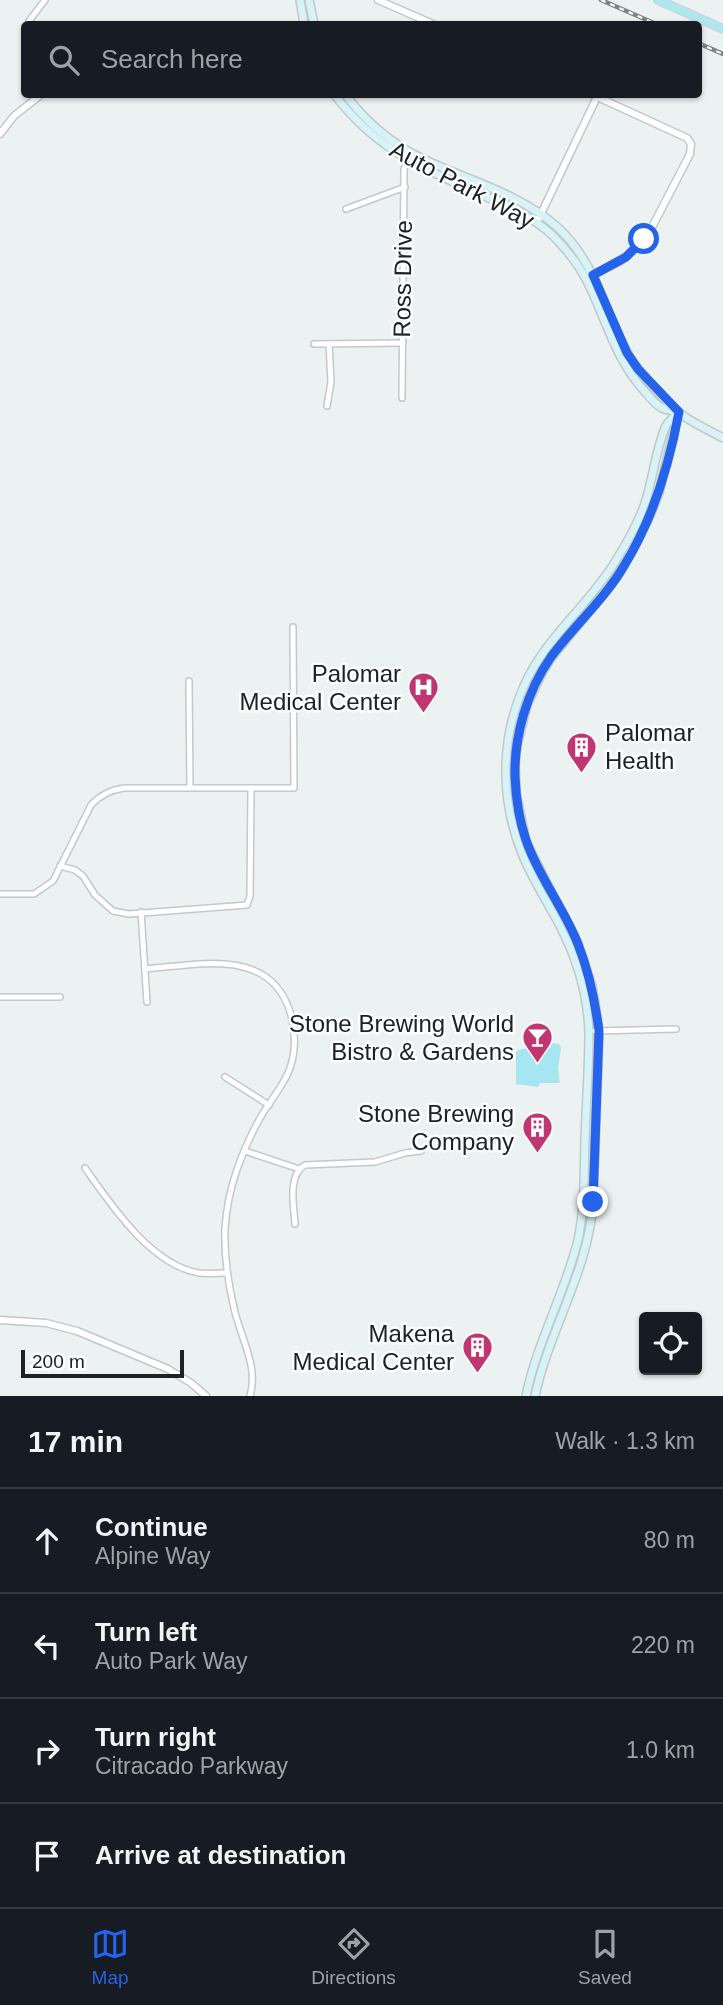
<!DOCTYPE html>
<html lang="en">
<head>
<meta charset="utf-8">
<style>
	body { margin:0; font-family:Arial,sans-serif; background:#242831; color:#f1f3f6 }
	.controls { position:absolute; right:21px; bottom:21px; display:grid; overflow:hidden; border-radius:7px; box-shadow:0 2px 5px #0004 }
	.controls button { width:63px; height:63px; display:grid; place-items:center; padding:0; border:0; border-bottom:2px solid #363941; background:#171b24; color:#f1f3f6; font:35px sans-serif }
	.scale { position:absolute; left:21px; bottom:18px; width:163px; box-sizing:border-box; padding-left:7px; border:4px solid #202222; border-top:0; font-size:19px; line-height:24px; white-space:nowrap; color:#202222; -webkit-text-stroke:5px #fbfeff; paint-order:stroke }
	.stop { position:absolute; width:21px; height:21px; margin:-16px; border:5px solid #2563eb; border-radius:50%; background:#fff }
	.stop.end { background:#2563eb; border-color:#fff; box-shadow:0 2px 7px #0008 }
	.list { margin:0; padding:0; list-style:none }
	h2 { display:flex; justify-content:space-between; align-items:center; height:91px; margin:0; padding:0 28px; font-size:30px }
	h2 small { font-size:23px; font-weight:400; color:#9ea1a6 }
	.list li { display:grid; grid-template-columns:46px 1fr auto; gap:21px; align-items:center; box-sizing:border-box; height:105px; padding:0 28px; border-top:2px solid #363941 }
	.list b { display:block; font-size:26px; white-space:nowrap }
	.list p { margin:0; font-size:23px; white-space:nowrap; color:#9ea1a6 }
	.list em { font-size:23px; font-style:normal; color:#9ea1a6 }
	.icon { flex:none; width:38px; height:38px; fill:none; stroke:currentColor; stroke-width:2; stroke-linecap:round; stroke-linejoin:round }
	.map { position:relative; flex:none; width:723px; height:1396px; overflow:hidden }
	.search { position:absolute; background:#171b24; box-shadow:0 2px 5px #0004; left:21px; right:21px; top:21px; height:77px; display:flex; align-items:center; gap:18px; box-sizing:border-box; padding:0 24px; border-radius:7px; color:#9ea1a6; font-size:26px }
	.sheet { height:511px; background:#171b24 }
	nav { display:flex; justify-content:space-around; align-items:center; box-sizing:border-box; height:98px; border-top:2px solid #363941; background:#171b24; font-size:19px; color:#9ea1a6 }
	nav a { display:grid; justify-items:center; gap:4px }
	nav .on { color:#2563eb }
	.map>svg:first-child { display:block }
	.green { fill:#a5e6f0 }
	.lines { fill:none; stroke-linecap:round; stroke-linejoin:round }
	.minor-casing { stroke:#c3c8c9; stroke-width:8 }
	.tertiary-casing { stroke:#c3c8c9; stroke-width:9 }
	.secondary-casing { stroke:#c3c8c9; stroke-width:10 }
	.primary-casing { stroke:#cecece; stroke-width:10 }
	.minor { stroke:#fff; stroke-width:5 }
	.tertiary { stroke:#fff; stroke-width:6 }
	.secondary { stroke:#d7f3f7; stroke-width:7 }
	.primary { stroke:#afe7ef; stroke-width:8 }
	.rail-casing { stroke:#7f8283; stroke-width:4.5 }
	.rail { stroke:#fbfeff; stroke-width:2; stroke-dasharray:5; stroke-linecap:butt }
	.route { stroke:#2563eb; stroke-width:9 }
	.labels { text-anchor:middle; stroke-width:5; stroke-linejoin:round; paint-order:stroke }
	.street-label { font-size:24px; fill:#202222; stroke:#fbfeff }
	.poi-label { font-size:24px; fill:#202222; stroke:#fbfeff; text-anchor:end }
</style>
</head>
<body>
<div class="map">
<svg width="723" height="1396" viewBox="0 0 723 1396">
	<rect width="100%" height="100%" fill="#ecf1f2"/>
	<polygon class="green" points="553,1043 559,1044 561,1048 558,1068 560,1083 540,1083 538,1087 516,1084 516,1052 518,1050"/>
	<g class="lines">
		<defs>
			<g id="minor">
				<polyline points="29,21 45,0"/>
				<polyline points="346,209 405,187"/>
				<polyline points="314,344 403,343"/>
				<polyline points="402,398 404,169 408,161"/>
				<polyline points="327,406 331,382 329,344"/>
				<polyline points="189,681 190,788"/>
				<polyline points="60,866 75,870 83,876 95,895 113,911 129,914 247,905 250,896 251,788"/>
				<path d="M0 894H34L53 881 91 805C100 795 110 790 124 788H294L293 627"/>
				<polyline points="141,912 147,1002"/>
				<path d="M145 969C198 965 272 946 291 1015 296 1033 296 1055 288 1073 282 1087 271 1100 263 1113 243 1147 227 1189 225 1229 224 1256 228 1282 234 1308 240 1337 259 1366 250 1396"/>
				<polyline points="0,997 60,997"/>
				<polyline points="595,1031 676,1029"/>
				<polyline points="225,1077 269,1105"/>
				<polyline points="245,1151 299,1169"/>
				<path d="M85 1168C111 1205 151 1265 199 1273 208 1274 217 1273 226 1273"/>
				<path d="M295 1224C294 1207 287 1175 305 1165L375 1162 405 1153 421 1151"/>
			</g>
			<g id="tertiary">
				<polyline points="378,0 433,24"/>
				<polyline points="591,94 687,138 691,144 690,154 649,233 638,246 621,261 593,275"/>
				<polyline points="0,134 14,116 42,94"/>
				<polyline points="539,218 597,97"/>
				<polyline points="0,1320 46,1323 77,1331 168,1369 191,1383 206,1396"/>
			</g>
			<g id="secondary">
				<polyline points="300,0 304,24"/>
				<polyline points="309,0 314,24"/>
				<path d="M334 94C375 148 418 166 478 193 506 206 538 218 559 242 570 254 580 267 587 281 607 321 615 360 647 394 651 399 656 405 662 408 667 410 673 411 678 412"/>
				<path d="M345 94C362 117 384 137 408 151 456 178 514 189 556 226 594 259 603 307 626 350 635 368 665 402 681 414 694 424 709 430 723 438"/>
				<path d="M526 1396C537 1342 565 1293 578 1240 585 1207 584 1173 585 1140 586 1104 589 1069 589 1033 588 997 577 959 560 926 548 903 533 880 523 856 500 801 500 740 524 686 545 638 588 606 615 562 627 543 639 522 646 500 653 477 656 450 665 428 667 422 674 417 679 412"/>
				<path d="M535 1396C549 1330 589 1270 593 1202L599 1031 596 1010 592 986 578 944 526 842 516 793 515 764 517 745 527 705 542 673 551 658 617 577 649 518 659 493 678 413"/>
			</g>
			<polyline id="primary" points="658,0 723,29"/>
		</defs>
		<use href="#minor" class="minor-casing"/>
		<use href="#tertiary" class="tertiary-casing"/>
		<use href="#secondary" class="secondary-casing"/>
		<use href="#primary" class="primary-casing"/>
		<use href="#minor" class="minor"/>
		<use href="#tertiary" class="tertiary"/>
		<use href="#secondary" class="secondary"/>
		<use href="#primary" class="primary"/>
		<defs>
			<g id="rail">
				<polyline points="601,0 656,24"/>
				<polyline points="698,43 723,54"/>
			</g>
		</defs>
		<use href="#rail" class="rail-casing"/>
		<use href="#rail" class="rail"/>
	</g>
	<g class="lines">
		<path class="route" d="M593 1202 599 1031C595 1001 589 972 578 944 564 908 538 876 526 840 519 820 516 798 515 777 514 736 527 691 551 657 574 626 604 600 624 566 653 519 669 466 679 412L638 369 627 353 593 275 626 257 644 239"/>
	</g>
	<defs>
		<symbol id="hospital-pin" viewBox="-11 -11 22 30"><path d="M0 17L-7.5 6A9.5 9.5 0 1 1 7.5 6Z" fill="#c03671" stroke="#fbfeff"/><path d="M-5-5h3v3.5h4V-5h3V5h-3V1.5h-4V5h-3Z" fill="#fff"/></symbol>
		<symbol id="building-pin" viewBox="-11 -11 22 30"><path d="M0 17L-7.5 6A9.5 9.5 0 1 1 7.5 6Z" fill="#c03671" stroke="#fbfeff"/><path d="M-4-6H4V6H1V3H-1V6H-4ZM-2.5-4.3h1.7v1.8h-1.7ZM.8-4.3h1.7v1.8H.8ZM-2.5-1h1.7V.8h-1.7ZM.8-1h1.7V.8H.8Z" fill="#fff"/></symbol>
		<symbol id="bar-pin" viewBox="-11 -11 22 30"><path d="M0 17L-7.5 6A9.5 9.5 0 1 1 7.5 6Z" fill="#c03671" stroke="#fbfeff"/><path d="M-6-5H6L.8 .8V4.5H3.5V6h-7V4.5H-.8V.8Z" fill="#fff"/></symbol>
	</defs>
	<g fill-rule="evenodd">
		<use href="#hospital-pin" x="406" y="670" width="35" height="47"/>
		<use href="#building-pin" x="564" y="730" width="35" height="47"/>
		<use href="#bar-pin" x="520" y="1020" width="35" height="47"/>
		<use href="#building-pin" x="520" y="1110" width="35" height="47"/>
		<use href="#building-pin" x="460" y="1330" width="35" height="47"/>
	</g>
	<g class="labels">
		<g class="street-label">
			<text transform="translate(462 185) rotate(28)" y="8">Auto Park Way</text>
			<text transform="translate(403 279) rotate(-89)" y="8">Ross Drive</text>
		</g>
		<g class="poi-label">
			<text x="401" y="682">Palomar<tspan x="401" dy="28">Medical Center</tspan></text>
			<text x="605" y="741" text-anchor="start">Palomar<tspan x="605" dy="28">Health</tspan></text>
			<text x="514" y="1032">Stone Brewing World<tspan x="514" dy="28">Bistro &amp; Gardens</tspan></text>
			<text x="514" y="1122">Stone Brewing<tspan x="514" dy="28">Company</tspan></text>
			<text x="454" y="1342">Makena<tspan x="454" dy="28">Medical Center</tspan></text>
		</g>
	</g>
</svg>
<div class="controls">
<button><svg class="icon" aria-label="locate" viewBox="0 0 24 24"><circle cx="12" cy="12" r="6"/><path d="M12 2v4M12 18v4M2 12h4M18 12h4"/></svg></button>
</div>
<div class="scale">200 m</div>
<div class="stop" style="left:644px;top:239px"></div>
<div class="stop end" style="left:593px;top:1202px"></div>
<div class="search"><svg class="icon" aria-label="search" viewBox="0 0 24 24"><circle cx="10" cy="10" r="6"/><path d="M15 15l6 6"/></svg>Search here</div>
</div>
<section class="sheet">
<h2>17 min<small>Walk · 1.3 km</small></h2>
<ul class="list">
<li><svg class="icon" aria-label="ahead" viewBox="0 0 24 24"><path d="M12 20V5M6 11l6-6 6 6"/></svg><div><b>Continue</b><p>Alpine Way</p></div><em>80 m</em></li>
<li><svg class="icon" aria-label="left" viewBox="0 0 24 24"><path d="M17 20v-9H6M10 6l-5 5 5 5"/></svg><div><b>Turn left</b><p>Auto Park Way</p></div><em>220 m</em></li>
<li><svg class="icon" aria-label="right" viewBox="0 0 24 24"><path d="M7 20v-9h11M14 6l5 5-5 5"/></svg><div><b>Turn right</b><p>Citracado Parkway</p></div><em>1.0 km</em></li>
<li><svg class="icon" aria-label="arrive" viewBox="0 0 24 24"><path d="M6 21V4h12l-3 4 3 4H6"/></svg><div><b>Arrive at destination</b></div></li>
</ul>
</section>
<nav>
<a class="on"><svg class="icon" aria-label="map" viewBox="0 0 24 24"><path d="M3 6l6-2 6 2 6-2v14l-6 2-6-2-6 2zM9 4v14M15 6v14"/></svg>Map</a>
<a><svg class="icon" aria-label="directions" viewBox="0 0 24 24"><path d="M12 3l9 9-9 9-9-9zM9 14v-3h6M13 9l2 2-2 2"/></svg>Directions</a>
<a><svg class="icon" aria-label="saved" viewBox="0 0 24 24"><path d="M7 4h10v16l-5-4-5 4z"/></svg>Saved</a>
</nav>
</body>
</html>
